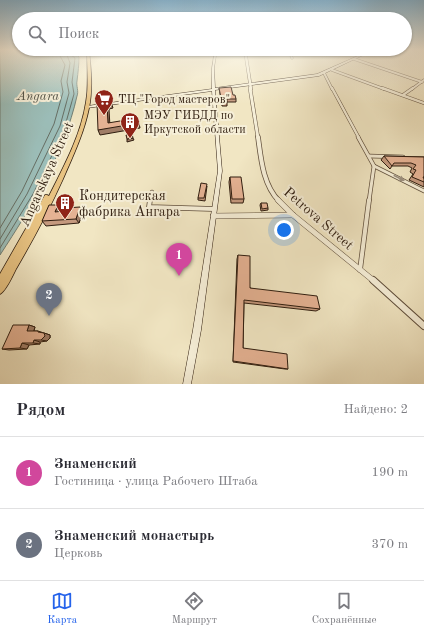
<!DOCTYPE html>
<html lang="ru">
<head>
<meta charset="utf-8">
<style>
	body { margin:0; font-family:"Old Standard TT",serif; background:#f2f2f3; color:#2b2b33 }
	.you { position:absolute; left:284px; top:230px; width:14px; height:14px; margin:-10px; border:3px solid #fff; border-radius:50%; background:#1a73e8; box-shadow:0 0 0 6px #1a73e833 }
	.badge { display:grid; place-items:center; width:26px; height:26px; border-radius:50%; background:#2563eb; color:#fff; font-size:13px; font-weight:700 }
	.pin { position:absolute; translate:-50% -33px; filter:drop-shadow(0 1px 2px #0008) }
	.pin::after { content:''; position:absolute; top:21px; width:14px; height:12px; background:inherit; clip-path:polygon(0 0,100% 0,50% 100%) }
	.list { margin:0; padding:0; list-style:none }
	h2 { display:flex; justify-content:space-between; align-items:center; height:52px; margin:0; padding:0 16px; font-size:17px }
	h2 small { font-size:13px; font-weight:400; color:#7c7c81 }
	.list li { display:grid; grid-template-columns:26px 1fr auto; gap:12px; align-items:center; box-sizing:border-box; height:72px; padding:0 16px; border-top:1px solid #e1e1e2 }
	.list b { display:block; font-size:15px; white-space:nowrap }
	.list p { margin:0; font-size:13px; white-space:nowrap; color:#7c7c81 }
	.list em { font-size:13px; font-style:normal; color:#7c7c81 }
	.icon { flex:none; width:22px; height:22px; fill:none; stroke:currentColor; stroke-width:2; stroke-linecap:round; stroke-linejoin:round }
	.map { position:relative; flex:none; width:424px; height:384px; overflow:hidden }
	.search { position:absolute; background:#fff; box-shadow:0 1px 3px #0004; left:12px; right:12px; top:12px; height:44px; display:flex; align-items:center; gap:10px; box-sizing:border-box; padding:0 14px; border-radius:22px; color:#7c7c81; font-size:15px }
	.sheet { height:196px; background:#fff }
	nav { display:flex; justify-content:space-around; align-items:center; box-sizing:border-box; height:56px; border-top:1px solid #e1e1e2; background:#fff; font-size:11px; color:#7c7c81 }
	nav a { display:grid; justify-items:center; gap:2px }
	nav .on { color:#2563eb }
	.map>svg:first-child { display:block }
	.water { fill:#9cbeb9; stroke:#707e75 }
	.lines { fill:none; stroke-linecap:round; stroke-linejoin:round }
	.shore { stroke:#666e64; stroke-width:1 }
	.minor-far3-casing { stroke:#604f3c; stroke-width:3 }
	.minor-far2-casing { stroke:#604f3c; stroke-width:3.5 }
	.minor-far1-casing { stroke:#604f3c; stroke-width:4.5 }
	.minor-casing { stroke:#604f3c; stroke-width:5.5 }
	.tertiary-far4-casing { stroke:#604f3c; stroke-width:3.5 }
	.tertiary-far3-casing { stroke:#604f3c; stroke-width:4 }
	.tertiary-far2-casing { stroke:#604f3c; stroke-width:5.5 }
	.tertiary-far1-casing { stroke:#604f3c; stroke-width:6 }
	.tertiary-casing { stroke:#604f3c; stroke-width:8 }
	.secondary-casing { stroke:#2f1d0f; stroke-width:1 }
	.primary-casing { stroke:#2f1d0f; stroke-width:1.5 }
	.minor-far3 { stroke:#f6efd8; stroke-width:2 }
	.minor-far2 { stroke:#f6efd8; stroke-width:2.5 }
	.minor-far1 { stroke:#f6efd8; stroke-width:3 }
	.minor { stroke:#f6efd8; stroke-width:4 }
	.tertiary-far4 { stroke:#f6efd8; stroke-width:2.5 }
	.tertiary-far3 { stroke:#f6efd8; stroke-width:3 }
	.tertiary-far2 { stroke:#f6efd8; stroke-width:4 }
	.tertiary-far1 { stroke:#f6efd8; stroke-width:5 }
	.tertiary { stroke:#f6efd8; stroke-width:6 }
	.secondary { fill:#f6efd8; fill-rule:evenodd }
	.primary { fill:#e8c382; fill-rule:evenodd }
	.wall { fill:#c5997e; stroke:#2f1d0f }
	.shaded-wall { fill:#a07d67; stroke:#2f1d0f }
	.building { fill:#e5b293; stroke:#2f1d0f }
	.oneway { fill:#9c907e }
	.labels { text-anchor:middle; stroke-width:4; stroke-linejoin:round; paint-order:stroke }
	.far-poi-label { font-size:12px; fill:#2f1d0f; stroke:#f6efd8; text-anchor:start }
	.far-water-label { font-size:13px; font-style:italic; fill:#55554a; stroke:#f6efd8 }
	.street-label { font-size:14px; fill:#2f1d0f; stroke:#f6efd8 }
	.poi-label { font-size:14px; fill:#2f1d0f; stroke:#f6efd8; text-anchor:start }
</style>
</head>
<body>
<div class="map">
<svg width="424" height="384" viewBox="0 0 424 384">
	<rect width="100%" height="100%" fill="#f1e6c3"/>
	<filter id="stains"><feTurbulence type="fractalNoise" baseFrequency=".005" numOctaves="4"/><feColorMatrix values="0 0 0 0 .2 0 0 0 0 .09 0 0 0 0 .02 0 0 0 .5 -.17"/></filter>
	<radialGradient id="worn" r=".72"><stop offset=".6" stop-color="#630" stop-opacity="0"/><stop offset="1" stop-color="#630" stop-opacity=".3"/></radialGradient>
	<path class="water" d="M0 50H74V52L79 57C79 65 78 72 77 81 76 86 79 91 77 96 64 154 32 206 0 255Z"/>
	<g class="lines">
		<g class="shore">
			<polyline points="0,228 22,191 54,124 63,92 61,81 65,65 60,56 59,50"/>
			<polyline points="0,239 27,194 60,126 69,93 67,82 70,63 65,50"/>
			<polyline points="0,248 33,194 63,133 74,94 72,82 75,58 70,54 70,50"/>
		</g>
		<defs>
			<g id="minor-far3">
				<polyline points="289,50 292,58"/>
				<polyline points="88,54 147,51"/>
				<polyline points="339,54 347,50"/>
				<polyline points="354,59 422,82"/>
				<polyline points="332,70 384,89"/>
				<polyline points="324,73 332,89"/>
				<polyline points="412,89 424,80"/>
			</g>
			<g id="minor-far2">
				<polyline points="332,88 359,138"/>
				<polyline points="382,88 424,103"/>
				<polyline points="403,95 413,88"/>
			</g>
			<g id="minor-far1">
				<polyline points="358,137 374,166 369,201"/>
				<polyline points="369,156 403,157"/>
				<polyline points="374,166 424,191"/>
				<polyline points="150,201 152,192"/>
			</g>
			<g id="minor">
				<polyline points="150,200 149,207 214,209"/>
				<polyline points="360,270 369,200"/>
			</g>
			<polyline id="tertiary-far4" points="245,50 251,89"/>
			<polyline id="tertiary-far3" points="250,88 258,138"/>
			<path id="tertiary-far2" d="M258 137C261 159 263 185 279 201"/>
			<g id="tertiary-far1">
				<polyline points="278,200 293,215 374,281"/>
				<polyline points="213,216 293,215"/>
			</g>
			<polyline id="tertiary" points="373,280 424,326"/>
			<polygon id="secondary" points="215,50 217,50 214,68 215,88 317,74 371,50 374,50 319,76 215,90 222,171 201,330 191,384 183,384 193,330 218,171 212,91 87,108 85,107 87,106 212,89 212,68"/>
			<path id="primary" d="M87 50H89C91 69 93 89 89 108 84 133 73 156 63 179 49 210 33 240 16 269 13 275 6 291 0 294V274L45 195H47L49 196C64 166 81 135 86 102 89 85 87 67 87 50Z"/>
		</defs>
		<use href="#minor-far3" class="minor-far3-casing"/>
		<use href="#minor-far2" class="minor-far2-casing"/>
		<use href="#minor-far1" class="minor-far1-casing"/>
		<use href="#minor" class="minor-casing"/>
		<use href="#tertiary-far4" class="tertiary-far4-casing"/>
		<use href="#tertiary-far3" class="tertiary-far3-casing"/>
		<use href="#tertiary-far2" class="tertiary-far2-casing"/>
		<use href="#tertiary-far1" class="tertiary-far1-casing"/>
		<use href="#tertiary" class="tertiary-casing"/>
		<use href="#secondary" class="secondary-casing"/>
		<use href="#primary" class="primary-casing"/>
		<use href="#minor-far3" class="minor-far3"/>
		<use href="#minor-far2" class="minor-far2"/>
		<use href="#minor-far1" class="minor-far1"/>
		<use href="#minor" class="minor"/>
		<use href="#tertiary-far4" class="tertiary-far4"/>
		<use href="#tertiary-far3" class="tertiary-far3"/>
		<use href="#tertiary-far2" class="tertiary-far2"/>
		<use href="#tertiary-far1" class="tertiary-far1"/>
		<use href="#tertiary" class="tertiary"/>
		<use href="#secondary" class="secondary"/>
		<use href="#primary" class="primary"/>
	</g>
	<g class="wall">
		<polygon points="219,88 233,95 236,99 236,102 227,102 227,106 222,106"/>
		<polygon points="384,156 424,157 423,178 424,178 424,187 409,180 413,174 410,172 412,168 408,166 392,166 390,169 381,160"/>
		<polygon points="230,177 244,199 243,203 231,203 229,182"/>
		<polygon points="207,186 205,201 198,200 198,198"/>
		<polygon points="261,203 268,208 268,210 261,211 260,205"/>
		<polygon points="58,205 61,209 61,211 83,212 79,223 46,226 42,221"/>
		<polygon points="238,255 250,288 320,309 316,311 244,303 243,348 288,369 285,369 233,362 237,259"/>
		<polygon points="29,325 35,327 34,331 38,331 50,335 50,338 47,341 40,342 40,344 29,345 27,349 9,350 2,349"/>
	</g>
	<g class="shaded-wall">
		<polygon points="111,102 113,108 109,109 110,127 108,123 107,105"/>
		<polygon points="138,118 140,128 100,135 98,130"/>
		<polygon points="133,138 134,140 127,142 127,139"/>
		<polygon points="58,205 61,209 59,216 55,212"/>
		<polygon points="80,207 83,212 79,223 76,219"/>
		<polygon points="29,325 35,327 33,333 27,331"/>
		<polygon points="44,333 50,335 50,338 47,341 41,340"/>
		<polygon points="34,340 40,342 40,344 33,343"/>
		<polygon points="22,343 29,345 27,349 20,348"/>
	</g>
	<g class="building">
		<polygon points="231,87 233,95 235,95 236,99 227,99 227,102 222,102 219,88"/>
		<polygon points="111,102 112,104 107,105 108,123 138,118 139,123 98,130 97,103"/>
		<polygon points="132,134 133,138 127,139 126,135"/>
		<polygon points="384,156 424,157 424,176 423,178 424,178 424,182 412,177 416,170 413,169 416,165 411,163 394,163 392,166"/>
		<polygon points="230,177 241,177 244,199 232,199"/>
		<polygon points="201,183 207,184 204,198 198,198"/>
		<polygon points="261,203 267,203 268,208 262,209"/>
		<polygon points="49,205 58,205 55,212 64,211 65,208 80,207 76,219 42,221"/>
		<polygon points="238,255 250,256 250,288 317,296 320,309 244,300 243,348 287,354 288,369 233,361"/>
		<polygon points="13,325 29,325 27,331 38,331 38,332 44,333 45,336 41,340 34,340 33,343 22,343 20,348 2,349"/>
	</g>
	<defs><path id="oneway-solid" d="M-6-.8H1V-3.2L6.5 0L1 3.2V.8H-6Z"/></defs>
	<use class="oneway" href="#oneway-solid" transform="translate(399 178) rotate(27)"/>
	<linearGradient id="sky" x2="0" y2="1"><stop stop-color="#89b8d5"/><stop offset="0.48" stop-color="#f9f4e4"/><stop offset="1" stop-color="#f9f4e4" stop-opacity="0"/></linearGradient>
	<rect width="424" height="104" fill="url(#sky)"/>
	<defs>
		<symbol id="supermarket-pin" viewBox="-11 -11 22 30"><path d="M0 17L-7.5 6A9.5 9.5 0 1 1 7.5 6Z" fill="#8f2418" stroke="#f6efd8"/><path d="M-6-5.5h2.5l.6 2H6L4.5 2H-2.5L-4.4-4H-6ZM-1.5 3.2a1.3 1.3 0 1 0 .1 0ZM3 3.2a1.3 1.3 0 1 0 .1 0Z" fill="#fff"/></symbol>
		<symbol id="building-pin" viewBox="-11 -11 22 30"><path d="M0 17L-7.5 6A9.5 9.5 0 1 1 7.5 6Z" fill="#8f2418" stroke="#f6efd8"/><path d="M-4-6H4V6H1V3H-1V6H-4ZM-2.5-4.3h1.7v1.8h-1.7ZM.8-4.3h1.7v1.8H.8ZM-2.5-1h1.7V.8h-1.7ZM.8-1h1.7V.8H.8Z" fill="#fff"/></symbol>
	</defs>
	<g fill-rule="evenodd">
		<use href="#supermarket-pin" x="93" y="88" width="22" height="30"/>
		<use href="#building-pin" x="119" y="111" width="22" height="30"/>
		<use href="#building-pin" x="54" y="192" width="22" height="30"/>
	</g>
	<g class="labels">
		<g class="far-poi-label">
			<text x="118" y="103">ТЦ "Город мастеров"</text>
			<text x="144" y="119">МЭУ ГИБДД по<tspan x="144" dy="14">Иркутской области</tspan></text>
		</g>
		<g class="far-water-label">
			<text x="38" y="100">Angara</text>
		</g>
		<g class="street-label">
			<text transform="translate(46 174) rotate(-66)" y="5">Angarskaya Street</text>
			<text transform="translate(319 218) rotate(41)" y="5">Petrova Street</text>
		</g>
		<g class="poi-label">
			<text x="79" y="200">Кондитерская<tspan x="79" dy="16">фабрика Ангара</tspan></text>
		</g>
	</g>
	<rect width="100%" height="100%" filter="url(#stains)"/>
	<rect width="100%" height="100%" fill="url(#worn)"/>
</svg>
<div class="you"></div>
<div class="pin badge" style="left:179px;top:276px;background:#d1479c">1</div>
<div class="pin badge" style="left:49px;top:316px;background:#6b7280">2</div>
<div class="search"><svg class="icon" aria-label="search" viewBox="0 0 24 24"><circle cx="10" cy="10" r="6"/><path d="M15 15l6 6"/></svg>Поиск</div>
</div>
<section class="sheet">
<h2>Рядом<small>Найдено: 2</small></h2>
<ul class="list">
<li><span class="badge" style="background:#d1479c">1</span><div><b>Знаменский</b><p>Гостиница · улица Рабочего Штаба</p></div><em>190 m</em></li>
<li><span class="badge" style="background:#6b7280">2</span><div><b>Знаменский монастырь</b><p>Церковь</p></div><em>370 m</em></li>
</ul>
</section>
<nav>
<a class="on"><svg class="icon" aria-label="map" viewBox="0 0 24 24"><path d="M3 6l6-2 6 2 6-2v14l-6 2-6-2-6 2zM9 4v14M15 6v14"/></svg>Карта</a>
<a><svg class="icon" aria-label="directions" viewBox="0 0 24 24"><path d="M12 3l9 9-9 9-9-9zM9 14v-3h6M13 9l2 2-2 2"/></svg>Маршрут</a>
<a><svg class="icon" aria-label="saved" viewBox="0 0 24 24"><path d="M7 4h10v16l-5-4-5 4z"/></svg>Сохранённые</a>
</nav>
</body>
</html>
